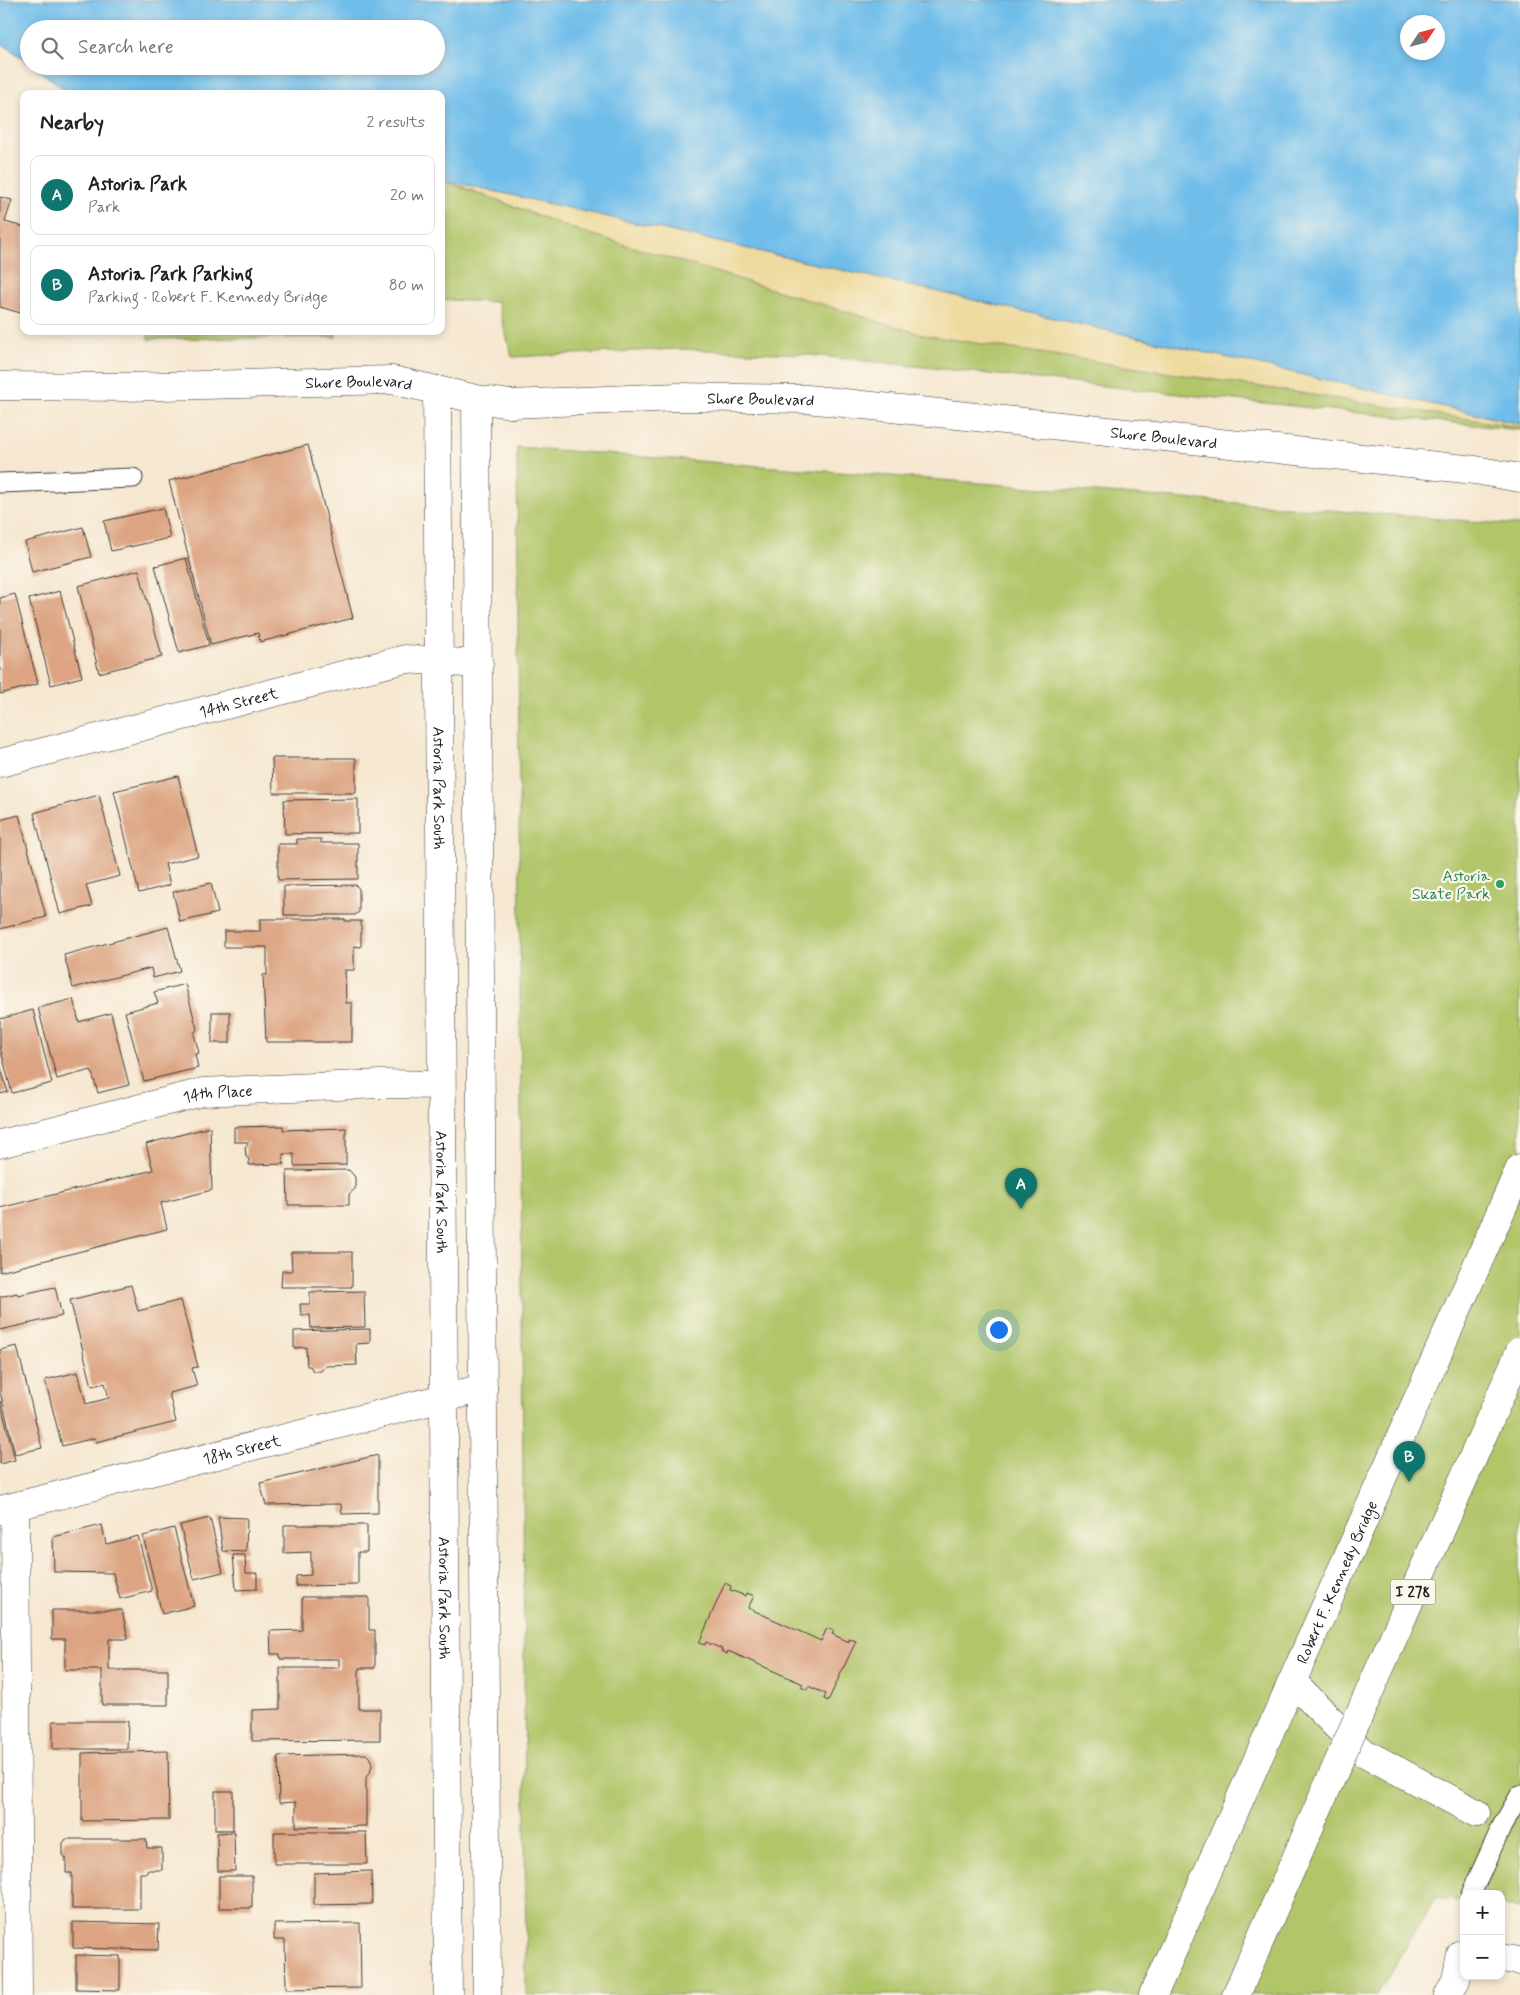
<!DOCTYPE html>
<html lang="en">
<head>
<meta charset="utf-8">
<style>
	body { margin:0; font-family:Mynerve,sans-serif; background:#f2f2f2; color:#202124 }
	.controls { position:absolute; right:15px; bottom:15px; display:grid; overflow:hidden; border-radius:10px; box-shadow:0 2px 8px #0003 }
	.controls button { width:45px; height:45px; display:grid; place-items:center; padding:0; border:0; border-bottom:1px solid #e0e0e0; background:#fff; color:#202124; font:25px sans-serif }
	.compass { position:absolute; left:1400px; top:15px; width:45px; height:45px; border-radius:50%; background:#fff; box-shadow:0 2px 8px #0003; rotate:54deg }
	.you { position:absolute; left:998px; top:1329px; width:18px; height:18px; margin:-12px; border:4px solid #fff; border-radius:50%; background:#1a73e8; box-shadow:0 0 0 8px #1a73e833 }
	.badge { display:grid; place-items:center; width:32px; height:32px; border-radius:50%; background:#0f766e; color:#fff; font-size:16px; font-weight:700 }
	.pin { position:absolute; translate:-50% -41px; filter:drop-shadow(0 1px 2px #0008) }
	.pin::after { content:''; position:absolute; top:26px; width:18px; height:15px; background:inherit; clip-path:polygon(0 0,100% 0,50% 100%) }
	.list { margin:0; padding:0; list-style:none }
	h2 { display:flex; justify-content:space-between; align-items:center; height:65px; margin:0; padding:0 20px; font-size:21px }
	h2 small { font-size:16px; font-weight:400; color:#757577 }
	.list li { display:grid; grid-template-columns:32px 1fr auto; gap:15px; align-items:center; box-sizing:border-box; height:80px; margin:0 10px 10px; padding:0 10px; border:1px solid #e0e0e0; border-radius:10px }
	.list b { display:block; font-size:19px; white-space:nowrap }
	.list p { margin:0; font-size:16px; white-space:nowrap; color:#757577 }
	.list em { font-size:16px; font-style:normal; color:#757577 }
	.icon { flex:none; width:28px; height:28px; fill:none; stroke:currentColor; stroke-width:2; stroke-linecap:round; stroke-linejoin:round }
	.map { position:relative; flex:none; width:1520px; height:1995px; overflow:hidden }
	.search { position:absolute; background:#fff; box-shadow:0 2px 8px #0003; left:20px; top:20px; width:425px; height:55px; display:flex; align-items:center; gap:12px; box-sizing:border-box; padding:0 18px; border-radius:28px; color:#757577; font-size:19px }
	.panel { position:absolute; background:#fff; box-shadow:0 2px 8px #0003; left:20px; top:90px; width:425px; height:245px; border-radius:10px }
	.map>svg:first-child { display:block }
	.green { fill:#b1c569; stroke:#667042 }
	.sand { fill:#eeda9e; stroke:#857b5d }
	.water { fill:#70bdea; stroke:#466c83; fill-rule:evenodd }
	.building { fill:#dca482 }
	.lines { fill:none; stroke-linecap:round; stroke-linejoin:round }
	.service-casing { stroke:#3d3a37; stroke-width:21 }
	.pedestrian-casing { stroke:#3d3a37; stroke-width:29 }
	.minor-casing { stroke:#3d3a37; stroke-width:29 }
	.tertiary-casing { stroke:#3d3a37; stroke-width:29 }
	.secondary-casing { stroke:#3d3a37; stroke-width:29 }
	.motorway-casing { stroke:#3d3a37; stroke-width:29 }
	.service { stroke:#fff; stroke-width:19 }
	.pedestrian { stroke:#fff; stroke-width:28 }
	.minor { stroke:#fff; stroke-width:28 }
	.tertiary { stroke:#fff; stroke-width:28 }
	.secondary { stroke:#fff; stroke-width:28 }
	.motorway { stroke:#fff; stroke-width:28 }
	.motorway-bridge-casing { stroke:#3d3a37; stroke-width:29; stroke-linecap:butt }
	.motorway-bridge { stroke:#fff; stroke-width:28 }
	.leisure-dot { fill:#2e9e5b; stroke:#fbf7ec; stroke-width:2 }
	.labels { text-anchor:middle; stroke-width:4.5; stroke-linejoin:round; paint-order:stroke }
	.shield { fill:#fbf7ec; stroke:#5f5e5a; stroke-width:1 }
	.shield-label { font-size:15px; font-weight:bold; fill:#1c1c1c }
	.street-label { font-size:16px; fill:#1c1c1c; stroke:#fbf7ec }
	.leisure-label { font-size:16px; fill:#27864d; stroke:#fbf7ec; text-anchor:end }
</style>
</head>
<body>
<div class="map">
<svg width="1520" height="1995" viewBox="0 0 1520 1995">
	<rect width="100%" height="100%" fill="#fbf7ec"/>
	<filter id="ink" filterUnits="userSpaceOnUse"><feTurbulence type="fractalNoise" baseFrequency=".02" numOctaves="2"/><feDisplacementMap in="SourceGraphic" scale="10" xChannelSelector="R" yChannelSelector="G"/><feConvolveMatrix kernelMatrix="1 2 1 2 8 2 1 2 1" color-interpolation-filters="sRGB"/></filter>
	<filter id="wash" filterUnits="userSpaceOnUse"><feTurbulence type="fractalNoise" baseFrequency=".0096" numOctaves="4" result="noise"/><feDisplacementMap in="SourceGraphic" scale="20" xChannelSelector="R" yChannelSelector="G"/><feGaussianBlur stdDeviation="1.12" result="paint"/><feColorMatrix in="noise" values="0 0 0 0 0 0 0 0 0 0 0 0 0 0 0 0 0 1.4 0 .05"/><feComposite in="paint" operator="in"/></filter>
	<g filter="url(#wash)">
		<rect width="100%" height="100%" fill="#f6e7d0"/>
		<g class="green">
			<polygon points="441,180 580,231 924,335 1520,427 1520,430 800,354 677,349 512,357 497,302 441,300"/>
			<polygon points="148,331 335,331 336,337 148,339"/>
			<polygon points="517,447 1520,525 1520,1908 1501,1906 1501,1894 1464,1894 1464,1901 1435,1898 1377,1995 526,1995"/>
		</g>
		<polygon class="sand" points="441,179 1520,424 1520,427 924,335 580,231"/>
		<path class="water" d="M0 0H1520V424L441 179V94H71L33 66H436V29H29V63L0 42ZM1408 22H1438V52H1408Z"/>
		<g id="blocks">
			<g class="building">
				<polygon points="0,197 12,200 5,222 24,227 24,314 0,307"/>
				<polygon points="308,445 353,618 260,642 258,633 211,645 169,481"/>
				<polygon points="163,508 170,538 111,551 104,521"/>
				<polygon points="83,527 91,557 32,572 25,542"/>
				<polygon points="186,558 209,645 179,653 155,566"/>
				<polygon points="139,570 162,657 99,673 78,586"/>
				<polygon points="60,591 82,677 51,685 29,599"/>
				<polygon points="15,594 38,684 0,694 0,598"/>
				<polygon points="272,758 356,758 356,793 273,793"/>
				<polygon points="178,776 198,856 165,864 170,885 139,893 114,791"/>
				<polygon points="99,795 120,876 86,885 92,906 60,914 34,813"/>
				<polygon points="358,799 358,833 285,834 284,800"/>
				<polygon points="19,815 46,917 0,929 0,820"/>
				<polygon points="297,839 321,839 321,843 358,843 358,879 278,880 278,844 297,844"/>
				<polygon points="211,883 218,913 180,922 173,892"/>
				<polygon points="356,885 359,889 359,912 355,915 284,915 284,886"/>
				<polygon points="260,919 345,919 345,921 361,921 361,947 354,946 354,970 345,970 346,1003 352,1003 352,1042 266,1042 263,975 267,975 267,947 224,947 224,931 260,931"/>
				<polygon points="168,927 180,971 153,978 151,968 73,988 64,955"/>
				<polygon points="185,984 197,1029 194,1034 199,1053 195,1054 198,1068 144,1081 125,1012 158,1003 154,992"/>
				<polygon points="73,999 79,1022 111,1013 129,1085 98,1093 91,1070 57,1079 38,1008"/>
				<polygon points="33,1010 52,1083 12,1093 0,1047 0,1019"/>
				<rect x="212" y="1012" width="18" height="31"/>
				<polygon points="0,1066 8,1092 0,1094"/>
				<polygon points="283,1126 283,1130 346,1128 346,1165 294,1166 294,1154 283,1154 284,1164 249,1165 249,1159 246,1157 245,1147 249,1142 234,1142 234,1127"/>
				<polygon points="210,1127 212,1190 161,1203 167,1229 0,1272 0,1208 153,1170 146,1144"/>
				<polygon points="349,1170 355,1177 355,1189 349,1194 349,1205 288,1205 287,1171"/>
				<polygon points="291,1252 352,1252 352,1287 281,1287 282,1271 292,1271"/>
				<polygon points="131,1285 138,1311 181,1300 198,1367 192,1368 197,1386 169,1393 176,1422 96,1442 95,1438 62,1446 45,1380 78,1372 86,1404 109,1398 105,1383 92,1386 70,1300"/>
				<polygon points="55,1287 62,1316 0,1330 0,1297 17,1293 18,1295"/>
				<polygon points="364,1291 365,1327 311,1328 310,1315 301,1315 300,1304 310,1304 310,1292"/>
				<polygon points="370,1329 370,1343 356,1344 357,1365 325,1366 321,1371 313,1371 310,1366 307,1366 306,1347 294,1348 294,1331"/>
				<polygon points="17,1346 42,1448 15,1454 0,1392 0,1350"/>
				<polygon points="0,1401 15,1460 0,1464"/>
				<polygon points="378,1455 378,1513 342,1514 341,1504 266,1505 260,1483"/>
				<polygon points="218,1517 247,1518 246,1552 223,1551"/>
				<polygon points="210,1518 223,1572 194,1579 180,1525"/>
				<polygon points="102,1525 106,1544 138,1536 152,1591 120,1599 113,1573 54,1572 53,1537"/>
				<polygon points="284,1525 367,1525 367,1552 358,1552 358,1585 296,1586 296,1576 311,1575 311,1552 284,1553"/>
				<polygon points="174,1528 194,1606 162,1614 143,1536"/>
				<polygon points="233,1555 245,1555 246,1573 257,1573 257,1589 236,1590"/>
				<polygon points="725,1583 731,1586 730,1590 746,1596 747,1593 754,1596 748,1608 821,1641 827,1628 834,1631 832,1634 849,1642 849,1639 856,1641 828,1701 824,1699 826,1694 808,1686 807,1690 801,1687 803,1684 728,1651 727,1654 721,1651 722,1649 706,1642 705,1645 699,1643"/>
				<polygon points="302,1597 369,1597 369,1630 375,1630 375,1668 359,1668 359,1709 380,1709 380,1740 252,1741 252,1710 280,1709 280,1668 339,1668 339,1659 280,1659 280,1654 271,1654 270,1631 302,1630"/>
				<polygon points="52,1610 122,1610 128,1639 109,1639 109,1670 168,1670 168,1705 102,1705 102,1670 65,1670 65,1639 52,1639"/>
				<polygon points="53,1721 128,1721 127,1749 53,1749"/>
				<polygon points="168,1751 169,1820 82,1821 82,1753"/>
				<polygon points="366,1754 370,1758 372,1765 370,1773 366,1777 366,1826 296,1827 296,1802 279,1803 278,1756"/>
				<rect x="215" y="1791" width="18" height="39"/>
				<polygon points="234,1832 235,1871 218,1871 217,1833"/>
				<polygon points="274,1832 366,1832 367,1864 274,1864"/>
				<polygon points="66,1839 146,1839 147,1848 162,1848 162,1870 147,1870 147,1873 140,1873 140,1909 72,1909 72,1873 66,1873 66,1858 63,1855 63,1843"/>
				<polygon points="371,1871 372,1904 314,1905 314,1873"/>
				<rect x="219" y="1876" width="33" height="32"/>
				<polygon points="73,1922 159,1924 158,1950 73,1948"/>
				<polygon points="360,1923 361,1988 286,1989 285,1940 274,1940 274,1924"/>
				<polygon points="76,1955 120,1956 120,1990 76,1989"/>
			</g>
		</g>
	</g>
	<g filter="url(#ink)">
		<use href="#blocks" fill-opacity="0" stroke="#3d3a37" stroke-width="1"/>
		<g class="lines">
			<defs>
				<g id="service">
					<polyline points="0,483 133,478"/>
					<polyline points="1471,1894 1502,1826 1520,1795"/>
				</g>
				<g id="pedestrian">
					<path id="s1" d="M511 404 678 397 807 399 1475 470 1520 478"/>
					<polyline points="1295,1684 1361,1751 1476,1813"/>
				</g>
				<g id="minor">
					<path id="s2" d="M0 386 124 387 392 380 476 399 511 404"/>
					<path id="s3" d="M0 763 405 659 479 664"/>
					<path id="s4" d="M0 1144 203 1092 381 1084 441 1085"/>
					<polyline points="15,1507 18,1995"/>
					<path id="s5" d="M0 1510 483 1388"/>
					<polyline points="1501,1958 1520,1961"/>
				</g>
				<g id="tertiary">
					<path id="s6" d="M437 390 448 1995"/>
					<polyline points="476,399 487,1995"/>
				</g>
				<polyline id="secondary" points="1448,1995 1456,1980 1461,1954"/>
				<g id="motorway">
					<path id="s7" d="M1153 1995 1520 1168"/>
					<polyline points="1236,1995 1307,1833"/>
				</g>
			</defs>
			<use href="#service" class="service-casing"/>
			<use href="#pedestrian" class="pedestrian-casing"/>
			<use href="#minor" class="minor-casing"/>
			<use href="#tertiary" class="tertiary-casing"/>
			<use href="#secondary" class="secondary-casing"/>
			<use href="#motorway" class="motorway-casing"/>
			<use href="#service" class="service"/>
			<use href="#pedestrian" class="pedestrian"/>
			<use href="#minor" class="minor"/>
			<use href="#tertiary" class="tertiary"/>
			<use href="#secondary" class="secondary"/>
			<use href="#motorway" class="motorway"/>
			<defs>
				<polyline id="motorway-bridge" points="1307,1833 1520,1351"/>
			</defs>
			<use href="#motorway-bridge" class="motorway-bridge-casing"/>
			<use href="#motorway-bridge" class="motorway-bridge"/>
		</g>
	</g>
	<circle class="leisure-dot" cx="1500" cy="884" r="5"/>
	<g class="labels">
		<rect class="shield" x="1390.5" y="1579.5" width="45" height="25" rx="4"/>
		<g class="shield-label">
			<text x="1413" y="1597">I 278</text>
		</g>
		<g class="street-label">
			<text dy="6" stroke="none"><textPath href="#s2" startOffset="359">Shore Boulevard</textPath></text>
			<text dy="6" stroke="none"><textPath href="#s1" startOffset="250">Shore Boulevard</textPath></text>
			<text dy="6" stroke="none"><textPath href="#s1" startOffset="655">Shore Boulevard</textPath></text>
			<text dy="6" stroke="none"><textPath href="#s3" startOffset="246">14th Street</textPath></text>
			<text dy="6" stroke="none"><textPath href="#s6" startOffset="398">Astoria Park South</textPath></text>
			<text dy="6" stroke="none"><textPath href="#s4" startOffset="224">14th Place</textPath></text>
			<text dy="6" stroke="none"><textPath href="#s6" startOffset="802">Astoria Park South</textPath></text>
			<text dy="6" stroke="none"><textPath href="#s5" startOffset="249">18th Street</textPath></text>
			<text dy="6" stroke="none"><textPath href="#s7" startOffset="452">Robert F. Kennedy Bridge</textPath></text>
			<text dy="6" stroke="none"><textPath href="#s6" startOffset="1208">Astoria Park South</textPath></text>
		</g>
		<g class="leisure-label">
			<text x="1490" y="881">Astoria<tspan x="1490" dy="18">Skate Park</tspan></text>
		</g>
	</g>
</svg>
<div class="controls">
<button>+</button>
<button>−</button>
</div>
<svg class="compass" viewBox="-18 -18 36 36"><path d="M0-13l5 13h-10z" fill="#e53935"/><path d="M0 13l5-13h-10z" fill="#757577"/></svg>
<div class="you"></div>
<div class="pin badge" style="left:1021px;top:1209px">A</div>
<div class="pin badge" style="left:1409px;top:1482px">B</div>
<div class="search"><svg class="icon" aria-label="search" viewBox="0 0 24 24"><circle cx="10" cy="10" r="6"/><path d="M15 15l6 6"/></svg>Search here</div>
<section class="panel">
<h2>Nearby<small>2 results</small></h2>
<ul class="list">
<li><span class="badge">A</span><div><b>Astoria Park</b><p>Park</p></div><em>20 m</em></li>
<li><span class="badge">B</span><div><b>Astoria Park Parking</b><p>Parking · Robert F. Kennedy Bridge</p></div><em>80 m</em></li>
</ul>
</section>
</div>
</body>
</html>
